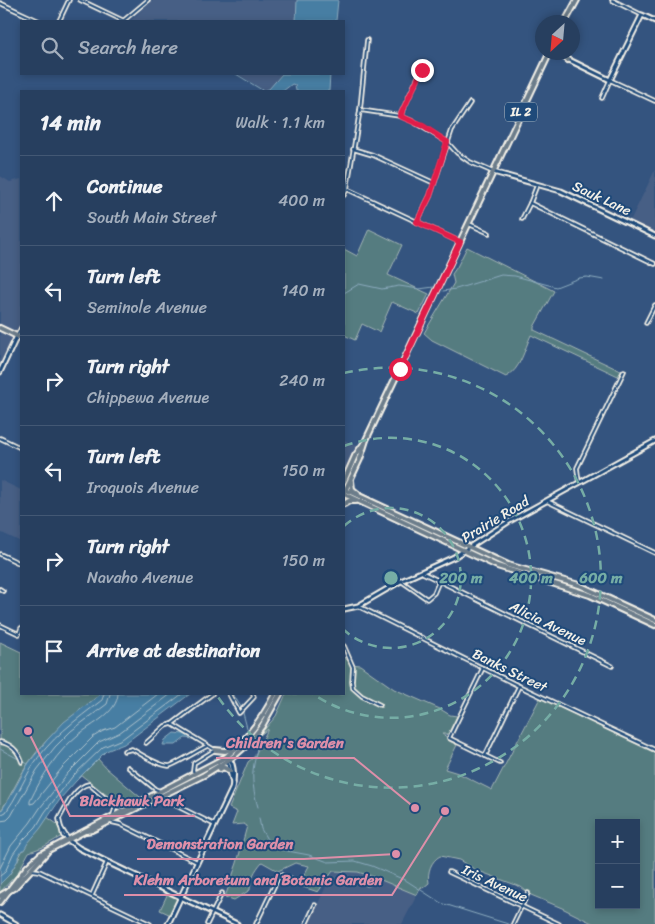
<!DOCTYPE html>
<html lang="en">
<head>
<meta charset="utf-8">
<style>
	body { margin:0; font-family:Sriracha,sans-serif; background:#334a68; color:#f1f3f6 }
	.controls { position:absolute; right:15px; bottom:15px; display:grid; overflow:hidden; border-radius:0px; box-shadow:0 2px 8px #0003 }
	.controls button { width:45px; height:45px; display:grid; place-items:center; padding:0; border:0; border-bottom:1px solid #435874; background:#273f5f; color:#f1f3f6; font:25px sans-serif }
	.compass { position:absolute; left:535px; top:15px; width:45px; height:45px; border-radius:50%; background:#273f5f; box-shadow:0 2px 8px #0003; rotate:206deg }
	.stop { position:absolute; width:15px; height:15px; margin:-11px; border:4px solid #e11d48; border-radius:50%; background:#fff }
	.stop.end { background:#e11d48; border-color:#fff; box-shadow:0 1px 5px #0008 }
	.list { margin:0; padding:0; list-style:none }
	h2 { display:flex; justify-content:space-between; align-items:center; height:65px; margin:0; padding:0 20px; font-size:21px }
	h2 small { font-size:16px; font-weight:400; color:#a4afbd }
	.list li { display:grid; grid-template-columns:32px 1fr auto; gap:15px; align-items:center; box-sizing:border-box; height:90px; padding:0 20px; border-top:1px solid #435874 }
	.list b { display:block; font-size:19px; white-space:nowrap }
	.list p { margin:0; font-size:16px; white-space:nowrap; color:#a4afbd }
	.list em { font-size:16px; font-style:normal; color:#a4afbd }
	.icon { flex:none; width:28px; height:28px; fill:none; stroke:currentColor; stroke-width:2; stroke-linecap:round; stroke-linejoin:round }
	.map { position:relative; flex:none; width:655px; height:924px; overflow:hidden }
	.search { position:absolute; background:#273f5f; box-shadow:0 2px 8px #0003; left:20px; top:20px; width:325px; height:55px; display:flex; align-items:center; gap:12px; box-sizing:border-box; padding:0 18px; border-radius:0px; color:#a4afbd; font-size:19px }
	.panel { position:absolute; background:#273f5f; box-shadow:0 2px 8px #0003; left:20px; top:90px; width:325px; height:605px; border-radius:0px }
	.map>svg:first-child { display:block }
	.built { fill:#475f85 }
	.green { fill:#557b80; stroke:#a4b6b4; fill-rule:evenodd }
	.water { fill:#477ea3; stroke:#8cacbf }
	.lines { fill:none; stroke-linecap:round; stroke-linejoin:round }
	.shore { stroke:#afc3cc; stroke-width:1 }
	.stream { stroke:#8cacbf; stroke-width:1 }
	.street-casing { stroke:#f4f1e8; stroke-width:5.5 }
	.secondary-casing { stroke:#f4f1e8; stroke-width:7 }
	.primary-casing { stroke:#f4f1e8; stroke-width:8 }
	.street { stroke:#1f4a7a; stroke-width:2 }
	.secondary { stroke:#1f4a7a; stroke-width:3 }
	.primary { stroke:#6c7d8b; stroke-width:4 }
	.route { stroke:#e11d48; stroke-width:6 }
	.ring { fill:none; stroke:#76ada5; stroke-width:2.5; stroke-dasharray:9 6 }
	.labels { text-anchor:middle; stroke-width:4; stroke-linejoin:round; paint-order:stroke }
	.shield { fill:#1f4a7a; stroke:#b4bfc7; stroke-width:1 }
	.shield-label { font-size:12px; font-weight:bold; fill:#f4f1e8 }
	.street-label { font-size:14px; fill:#f4f1e8; stroke:#1f4a7a }
	.centre { fill:#76ada5; stroke:#1f4a7a; stroke-width:2.5 }
	.ring-label { font-size:15px; text-anchor:middle; font-weight:bold; fill:#76ada5; stroke:#1f4a7a; stroke-width:4; stroke-linejoin:round; paint-order:stroke }
	.leader { fill:none; stroke:#de8fa9; stroke-width:2 }
	.callout-dot { fill:#de8fa9; stroke:#1f4a7a; stroke-width:2 }
	.callout-label { font-size:15px; text-anchor:middle; font-weight:bold; fill:#de8fa9; stroke:#1f4a7a; stroke-width:4; stroke-linejoin:round; paint-order:stroke }
</style>
</head>
<body>
<div class="map">
<svg width="655" height="924" viewBox="0 0 655 924">
	<rect width="100%" height="100%" fill="#34547f"/>
	<filter id="ink" filterUnits="userSpaceOnUse"><feTurbulence type="fractalNoise" baseFrequency=".02" numOctaves="2"/><feDisplacementMap in="SourceGraphic" scale="10" xChannelSelector="R" yChannelSelector="G"/><feConvolveMatrix kernelMatrix="1 2 1 2 8 2 1 2 1" color-interpolation-filters="sRGB"/></filter>
	<g filter="url(#ink)">
		<g class="built">
			<polygon points="152,0 297,0 297,15 296,21 130,21"/>
			<polygon points="238,74 282,74 269,89 263,90"/>
			<polygon points="655,170 655,233 630,221"/>
			<polygon points="0,176 10,182 21,179 21,335 0,325"/>
			<polygon points="0,332 13,338 0,365"/>
			<polygon points="344,440 357,446 344,473"/>
			<polygon points="0,480 21,490 21,536 19,541 0,532"/>
			<polygon points="336,866 365,871 417,895 402,924 308,924"/>
		</g>
		<g class="green">
			<polygon points="369,229 402,245 388,275 429,294 419,314 392,302 379,332 362,324 355,340 344,335 344,249 357,256"/>
			<path d="M467 247 554 291 534 327V330L621 371 618 376 531 335C524 350 521 369 506 377L432 340 424 333 454 283 452 274 457 267Z"/>
			<path d="M0 642 21 652V694H101C73 715 50 733 29 762 18 778 11 796 0 812Z"/>
			<path d="M344 657 351 664 360 665 394 689 440 709 450 715 457 716 448 734H442L447 737 449 741 457 745 445 769 458 773 492 790 540 698 655 753V924H594L562 908 531 895 521 887 476 870 459 860 440 856C431 861 427 872 429 883L423 888 421 887 417 895 369 875 370 883 369 886H366L363 882V877L367 875 358 872 333 871 318 892 303 887 301 881 309 866 295 863 278 871 262 862C255 870 250 879 250 890L234 900 225 897 237 863 247 826 244 824 232 825 237 812 229 808 248 762 254 757 268 729 260 735 276 716 286 694H344ZM599 823H636V905H599Z"/>
			<polygon points="98,759 106,768 140,797 121,806 81,775"/>
			<path d="M47 817 57 824 62 836 43 847 29 852 17 874 0 892V884C3 880 8 877 11 872 17 862 21 852 28 842 34 833 42 828 47 817Z"/>
			<polygon points="168,893 178,898 171,915 160,910"/>
		</g>
		<g class="water">
			<polygon points="297,0 338,0 336,21 296,21"/>
			<polygon points="282,74 330,74 329,91 296,91 295,85 292,84 283,91 261,91 269,89"/>
			<polygon points="101,694 190,694 124,744 106,751 76,781 61,798 40,829 28,843 24,850 22,850 18,857 18,860 9,875 0,884 0,813 10,797 28,764 47,740 64,722"/>
			<polygon points="174,733 184,734 193,739 185,738 176,745 163,745 165,740"/>
		</g>
		<g class="lines">
			<g class="shore">
				<path d="M118 694C117 713 92 724 78 735 57 752 42 776 30 801V804L34 803 62 768 93 737 103 731 115 727 158 694"/>
				<path d="M0 815 6 812C16 798 23 782 31 768 49 739 76 720 102 700L104 694"/>
				<polyline points="0,821 7,820 11,816 37,770 55,747 71,731 107,704 110,694"/>
				<polyline points="0,868 11,846 30,823 40,808 68,773 99,742 119,733 171,694"/>
				<polyline points="0,876 5,872 13,854 23,840 36,827 45,812 72,777 103,747 122,739 182,694"/>
			</g>
			<g class="stream">
				<polyline points="236,74 262,90"/>
				<polyline points="443,291 456,289 501,275 515,276 556,287 579,278 587,277 604,280"/>
				<polyline points="344,293 359,284 382,289 399,286 419,289 434,287"/>
				<polyline points="233,694 241,707"/>
				<polyline points="243,713 247,728"/>
				<path d="M256 737C258 748 256 754 254 764 251 778 254 794 258 807"/>
				<polyline points="0,749 28,764"/>
				<polyline points="259,818 261,829 269,843 277,849 309,855 328,862 355,861 372,866 407,881 441,903 508,924"/>
			</g>
			<defs>
				<g id="street">
					<polyline points="80,0 124,21"/>
					<polyline points="612,0 642,15"/>
					<polyline points="0,3 39,21"/>
					<polyline points="59,21 69,0"/>
					<polyline points="123,21 148,0"/>
					<polyline points="602,98 610,80 655,101"/>
					<polyline points="360,110 400,116 412,121 447,142 457,153 470,162 493,172"/>
					<polyline points="400,116 422,69"/>
					<polyline points="353,149 373,155 434,183"/>
					<polyline points="347,189 460,242"/>
					<polyline points="344,195 347,189 360,110 367,40"/>
					<polyline points="530,203 655,264"/>
					<polyline points="522,219 530,203 537,185"/>
					<polyline points="417,222 430,196 452,130 470,103"/>
					<polyline points="469,224 489,233"/>
					<polyline points="646,323 655,305"/>
					<polyline points="17,336 21,328"/>
					<polyline points="0,438 21,448"/>
					<polyline points="579,483 577,468 624,371"/>
					<polyline points="547,501 655,553"/>
					<polyline points="0,554 21,564"/>
					<polyline points="423,573 612,666"/>
					<polyline points="401,581 427,599 434,593 439,581"/>
					<polyline points="0,589 3,591"/>
					<polyline points="358,606 519,686 655,750"/>
					<polyline points="0,625 19,634 21,628"/>
					<polyline points="344,646 353,667 352,681 353,688 362,696 380,705"/>
					<polyline points="483,668 449,738 500,763"/>
					<polyline points="229,694 239,713 254,697 253,694"/>
					<polyline points="172,724 215,750"/>
					<path d="M0 742C12 744 18 751 22 762"/>
					<polyline points="146,743 165,726 172,724 212,694"/>
					<path d="M124 751 132 749C142 755 157 765 169 766 173 766 200 749 207 746"/>
					<polyline points="485,756 519,686"/>
					<polyline points="128,767 155,789 160,791"/>
					<polyline points="195,772 193,771 194,763 215,750"/>
					<polyline points="158,799 167,801 215,825"/>
					<polyline points="113,815 115,809 114,805"/>
					<polyline points="111,822 120,824 197,862"/>
					<polyline points="60,826 68,839"/>
					<path d="M68 839 63 836 59 819C65 808 75 786 89 784L117 808 123 810"/>
					<polyline points="32,870 39,871 150,924"/>
					<polyline points="449,872 559,924"/>
					<polyline points="92,895 107,862"/>
					<polyline points="207,924 222,893"/>
					<polyline points="256,924 279,876 281,875 294,881"/>
					<polyline points="306,924 315,905"/>
					<polyline points="513,924 528,893"/>
				</g>
				<g id="secondary">
					<polyline points="553,52 610,80 642,15 655,21"/>
					<polyline points="493,172 561,191 655,236"/>
					<polyline points="0,372 17,336"/>
					<polyline points="344,609 358,606 401,581 454,557 508,522 655,441"/>
					<polyline points="227,760 233,783"/>
					<polyline points="68,840 79,848 107,862 237,924"/>
					<polyline points="0,915 16,924"/>
					<path d="M168 924 232 789C234 778 235 767 229 758"/>
				</g>
				<g id="primary">
					<polyline points="565,22 577,0"/>
					<polyline points="562,52 568,60"/>
					<polyline points="0,328 21,338"/>
					<polyline points="344,481 355,456 365,442"/>
					<polyline points="351,481 352,489 358,494"/>
					<polyline points="344,489 508,565 579,585 655,620"/>
					<polyline points="344,493 360,459 366,440 550,52"/>
					<polyline points="344,494 497,566 590,595 655,625"/>
					<polyline points="344,504 349,501 356,501"/>
					<polyline points="215,750 225,751 234,748"/>
					<polyline points="220,769 223,767 230,771"/>
					<polyline points="86,831 92,830 204,775 233,757 248,744 262,726 280,694"/>
					<polyline points="0,896 15,887 47,852"/>
					<path d="M0 902 27 867 41 854 226 757C248 739 262 719 275 694"/>
				</g>
			</defs>
			<use href="#street" class="street-casing"/>
			<use href="#secondary" class="secondary-casing"/>
			<use href="#primary" class="primary-casing"/>
			<use href="#street" class="street"/>
			<use href="#secondary" class="secondary"/>
			<use href="#primary" class="primary"/>
		</g>
	</g>
	<g class="lines" filter="url(#ink)">
		<polyline class="route" points="400,369 460,242 417,222 430,196 447,142 423,126 400,116 422,70"/>
	</g>
	<g class="ring">
		<path d="M344 526A70 70 0 1 1 344 630"/>
		<path d="M344 446A140 140 0 1 1 313 694"/>
		<path d="M344 373A210 210 0 1 1 216 694"/>
	</g>
	<g class="labels">
		<rect class="shield" x="505" y="102.5" width="32" height="19" rx="4"/>
		<g class="shield-label">
			<text x="521" y="116">IL 2</text>
		</g>
		<g class="street-label">
			<text transform="translate(602 198) rotate(25)" y="5">Sauk Lane</text>
			<text transform="translate(495 519) rotate(-31)" y="5">Prairie Road</text>
			<text transform="translate(548 623) rotate(26)" y="5">Alicia Avenue</text>
			<text transform="translate(510 670) rotate(26)" y="5">Banks Street</text>
			<text transform="translate(495 883) rotate(25)" y="5">Iris Avenue</text>
		</g>
	</g>
	<circle cx="391" cy="578" r="8" class="centre"/>
	<g class="ring-label">
		<text x="461" y="583">200 m</text>
		<text x="531" y="583">400 m</text>
		<text x="601" y="583">600 m</text>
	</g>
	<path class="leader" d="M415 808L354 758H216M28 731L70 816H195M396 854L304 859H137M445 811L392 895H124"/>
	<g class="callout-dot">
		<circle cx="415" cy="808" r="5"/>
		<circle cx="28" cy="731" r="5"/>
		<circle cx="396" cy="854" r="5"/>
		<circle cx="445" cy="811" r="5"/>
	</g>
	<g class="callout-label">
		<text x="285" y="748">Children's Garden</text>
		<text x="132" y="806">Blackhawk Park</text>
		<text x="220" y="849">Demonstration Garden</text>
		<text x="258" y="885">Klehm Arboretum and Botanic Garden</text>
	</g>
</svg>
<div class="controls">
<button>+</button>
<button>−</button>
</div>
<svg class="compass" viewBox="-18 -18 36 36"><path d="M0-13l5 13h-10z" fill="#e53935"/><path d="M0 13l5-13h-10z" fill="#a4afbd"/></svg>
<div class="stop" style="left:400px;top:369px"></div>
<div class="stop end" style="left:422px;top:70px"></div>
<div class="search"><svg class="icon" aria-label="search" viewBox="0 0 24 24"><circle cx="10" cy="10" r="6"/><path d="M15 15l6 6"/></svg>Search here</div>
<section class="panel">
<h2>14 min<small>Walk · 1.1 km</small></h2>
<ul class="list">
<li><svg class="icon" aria-label="ahead" viewBox="0 0 24 24"><path d="M12 20V5M6 11l6-6 6 6"/></svg><div><b>Continue</b><p>South Main Street</p></div><em>400 m</em></li>
<li><svg class="icon" aria-label="left" viewBox="0 0 24 24"><path d="M17 20v-9H6M10 6l-5 5 5 5"/></svg><div><b>Turn left</b><p>Seminole Avenue</p></div><em>140 m</em></li>
<li><svg class="icon" aria-label="right" viewBox="0 0 24 24"><path d="M7 20v-9h11M14 6l5 5-5 5"/></svg><div><b>Turn right</b><p>Chippewa Avenue</p></div><em>240 m</em></li>
<li><svg class="icon" aria-label="left" viewBox="0 0 24 24"><path d="M17 20v-9H6M10 6l-5 5 5 5"/></svg><div><b>Turn left</b><p>Iroquois Avenue</p></div><em>150 m</em></li>
<li><svg class="icon" aria-label="right" viewBox="0 0 24 24"><path d="M7 20v-9h11M14 6l5 5-5 5"/></svg><div><b>Turn right</b><p>Navaho Avenue</p></div><em>150 m</em></li>
<li><svg class="icon" aria-label="arrive" viewBox="0 0 24 24"><path d="M6 21V4h12l-3 4 3 4H6"/></svg><div><b>Arrive at destination</b></div></li>
</ul>
</section>
</div>
</body>
</html>
